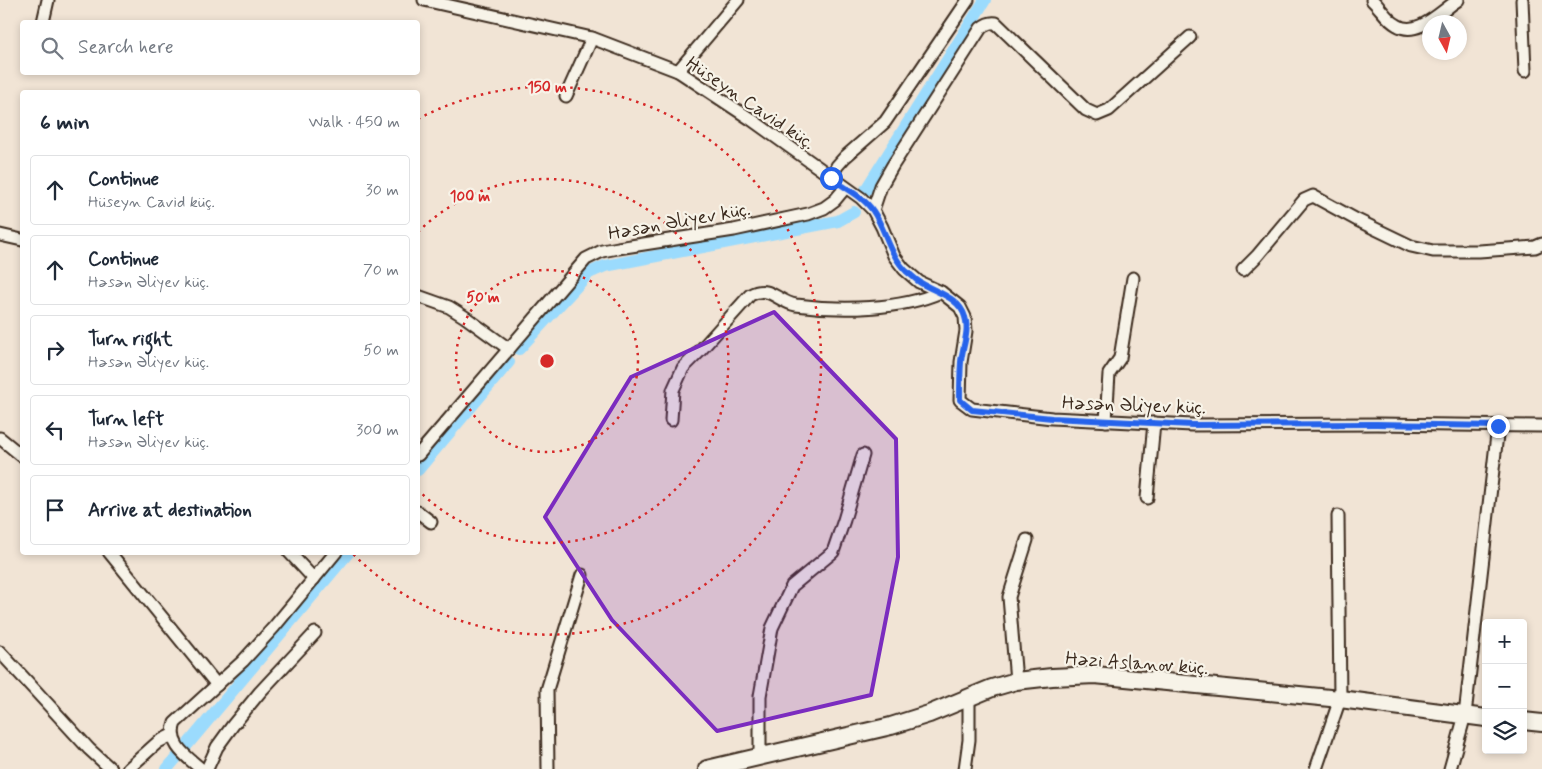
<!DOCTYPE html>
<html lang="en">
<head>
<meta charset="utf-8">
<style>
	body { margin:0; font-family:Mynerve,sans-serif; background:#f2f2f3; color:#1f2937 }
	.controls { position:absolute; right:15px; bottom:15px; display:grid; overflow:hidden; border-radius:5px; box-shadow:0 2px 8px #0003 }
	.controls button { width:45px; height:45px; display:grid; place-items:center; padding:0; border:0; border-bottom:1px solid #e0e1e3; background:#fff; color:#1f2937; font:25px sans-serif }
	.compass { position:absolute; left:1422px; top:15px; width:45px; height:45px; border-radius:50%; background:#fff; box-shadow:0 2px 8px #0003; rotate:172deg }
	.stop { position:absolute; width:15px; height:15px; margin:-11px; border:4px solid #2563eb; border-radius:50%; background:#fff }
	.stop.end { background:#2563eb; border-color:#fff; box-shadow:0 1px 5px #0008 }
	.list { margin:0; padding:0; list-style:none }
	h2 { display:flex; justify-content:space-between; align-items:center; height:65px; margin:0; padding:0 20px; font-size:21px }
	h2 small { font-size:16px; font-weight:400; color:#747a83 }
	.list li { display:grid; grid-template-columns:32px 1fr auto; gap:15px; align-items:center; box-sizing:border-box; height:70px; margin:0 10px 10px; padding:0 10px; border:1px solid #e0e1e3; border-radius:5px }
	.list b { display:block; font-size:19px; white-space:nowrap }
	.list p { margin:0; font-size:16px; white-space:nowrap; color:#747a83 }
	.list em { font-size:16px; font-style:normal; color:#747a83 }
	.icon { flex:none; width:28px; height:28px; fill:none; stroke:currentColor; stroke-width:2; stroke-linecap:round; stroke-linejoin:round }
	.map { position:relative; flex:none; width:1542px; height:769px; overflow:hidden }
	.search { position:absolute; background:#fff; box-shadow:0 2px 8px #0003; left:20px; top:20px; width:400px; height:55px; display:flex; align-items:center; gap:12px; box-sizing:border-box; padding:0 18px; border-radius:5px; color:#747a83; font-size:19px }
	.panel { position:absolute; background:#fff; box-shadow:0 2px 8px #0003; left:20px; top:90px; width:400px; height:465px; border-radius:5px }
	.map>svg:first-child { display:block }
	.lines { fill:none; stroke-linecap:round; stroke-linejoin:round }
	.canal { stroke:#9bdbfd; stroke-width:12 }
	.street-casing { stroke:#3b2a1e; stroke-width:15 }
	.secondary-casing { stroke:#3b2a1e; stroke-width:20 }
	.street { stroke:#f7f3e8; stroke-width:11 }
	.secondary { stroke:#f7f3e8; stroke-width:16 }
	.route { stroke:#2563eb; stroke-width:6 }
	.marked { fill:#7b2cbf; fill-opacity:0.2; stroke:#7b2cbf; stroke-width:4; stroke-linejoin:round }
	.ring { fill:none; stroke:#d62828; stroke-width:2.5; stroke-dasharray:2.5 5 }
	.labels { text-anchor:middle; stroke-width:4.5; stroke-linejoin:round; paint-order:stroke }
	.street-label { font-size:19px; fill:#3b2a1e; stroke:#f7f3e8 }
	.centre { fill:#d62828; stroke:#f7f3e8; stroke-width:2.5 }
	.ring-label { font-size:15px; text-anchor:middle; font-weight:bold; fill:#d62828; stroke:#f7f3e8; stroke-width:4.5; stroke-linejoin:round; paint-order:stroke }
</style>
</head>
<body>
<div class="map">
<svg width="1542" height="769" viewBox="0 0 1542 769">
	<rect width="100%" height="100%" fill="#f1e4d5"/>
	<filter id="ink" filterUnits="userSpaceOnUse"><feTurbulence type="fractalNoise" baseFrequency=".02" numOctaves="2"/><feDisplacementMap in="SourceGraphic" scale="10" xChannelSelector="R" yChannelSelector="G"/><feConvolveMatrix kernelMatrix="1 2 1 2 8 2 1 2 1" color-interpolation-filters="sRGB"/></filter>
	<g filter="url(#ink)">
		<g class="lines">
			<g class="canal">
				<polyline points="865,191 985,0"/>
				<polyline points="519,349 589,273 605,266 838,221 854,212"/>
				<polyline points="418,470 509,362"/>
				<polyline points="167,769 349,552"/>
			</g>
			<defs>
				<g id="street">
					<polyline points="424,0 592,38 678,71 752,120 861,198 873,210 882,227 894,256 904,269 919,282 941,292 960,307 965,317 966,331 961,362 960,400 972,409 1052,418 1192,425 1377,424 1542,426"/>
					<path d="M1372 0C1380 7 1387 20 1397 25 1417 38 1441 11 1458 0"/>
					<polyline points="1522,0 1525,71"/>
					<polyline points="43,22 48,0"/>
					<polyline points="678,71 738,0"/>
					<polyline points="566,96 592,38"/>
					<polyline points="831,178 837,166 845,157 885,122 968,0"/>
					<path d="M873 210 881 186 893 165 981 28C986 24 990 22 996 23L1086 110 1097 115 1109 110 1190 37"/>
					<polyline points="0,235 22,240"/>
					<polyline points="1243,270 1257,256 1304,200 1313,196 1357,220 1411,246 1433,251 1479,251 1535,247 1542,244"/>
					<polyline points="418,296 449,307 465,317 509,349"/>
					<path d="M671 420 673 390 683 368 698 353 750 295C770 284 777 302 796 305 841 311 900 310 941 292"/>
					<polyline points="1106,421 1109,374 1120,358 1133,278"/>
					<polyline points="0,438 22,456"/>
					<polyline points="418,455 586,259 602,251 618,248 734,230 808,214 824,208 835,200 845,188"/>
					<polyline points="1147,498 1154,423"/>
					<polyline points="418,512 431,522"/>
					<polyline points="109,552 217,685"/>
					<polyline points="289,552 314,579"/>
					<polyline points="0,652 89,749 111,769"/>
					<polyline points="1016,681 1009,597 1027,540"/>
					<polyline points="760,757 760,696 772,628 792,586 833,552 844,520 863,455"/>
					<polyline points="128,769 158,742 172,735"/>
					<path d="M201 769C186 756 167 744 175 723L243 661 274 627 336 552"/>
					<polyline points="207,769 217,747 233,725 260,692 315,633"/>
					<polyline points="548,769 547,690 582,575"/>
					<polyline points="965,769 969,740 969,696"/>
					<polyline points="1316,769 1340,699 1338,516"/>
					<polyline points="1450,769 1465,715 1498,426"/>
				</g>
				<g id="secondary">
					<polyline points="1523,721 1542,723"/>
					<polyline points="707,769 891,726 929,714 992,688 1016,681 1052,677 1095,675 1340,699 1486,718"/>
				</g>
			</defs>
			<use href="#street" class="street-casing"/>
			<use href="#secondary" class="secondary-casing"/>
			<use href="#street" class="street"/>
			<use href="#secondary" class="secondary"/>
		</g>
	</g>
	<g class="lines" filter="url(#ink)">
		<path class="route" d="M831 178C845 188 864 197 873 211 886 230 889 254 906 271 910 274 914 278 918 281 933 292 959 296 965 317 970 331 962 348 961 362 960 375 960 388 960 400L972 410 1052 418 1192 425 1376 424 1498 426"/>
	</g>
	<path class="marked" d="M774 312 896 439 898 557 871 695 717 731 612 620 545 517 631 377Z"/>
	<g class="ring">
		<circle cx="547" cy="361" r="91"/>
		<path d="M418 232A182 182 0 1 1 418 490"/>
		<path d="M418 119A274 274 0 1 1 352 553"/>
	</g>
	<g class="labels">
		<g class="street-label">
			<text transform="translate(751 102) rotate(34)" y="7">Hüseyn Cavid küç.</text>
			<text transform="translate(679 220) rotate(-10)" y="7">Həsən Əliyev küç.</text>
			<text transform="translate(1134 404) rotate(2)" y="7">Həsən Əliyev küç.</text>
			<text transform="translate(1137 662) rotate(4)" y="7">Həzi Aslanov küç.</text>
		</g>
	</g>
	<circle cx="547" cy="361" r="8" class="centre"/>
	<g class="ring-label">
		<text x="547" y="92">150 m</text>
		<text x="470" y="201">100 m</text>
		<text x="483" y="302">50 m</text>
	</g>
</svg>
<div class="controls">
<button>+</button>
<button>−</button>
<button><svg class="icon" aria-label="layers" viewBox="0 0 24 24"><path d="M12 4l9 5-9 5-9-5zM3 14l9 5 9-5"/></svg></button>
</div>
<svg class="compass" viewBox="-18 -18 36 36"><path d="M0-13l5 13h-10z" fill="#e53935"/><path d="M0 13l5-13h-10z" fill="#747a83"/></svg>
<div class="stop" style="left:831px;top:178px"></div>
<div class="stop end" style="left:1498px;top:426px"></div>
<div class="search"><svg class="icon" aria-label="search" viewBox="0 0 24 24"><circle cx="10" cy="10" r="6"/><path d="M15 15l6 6"/></svg>Search here</div>
<section class="panel">
<h2>6 min<small>Walk · 450 m</small></h2>
<ul class="list">
<li><svg class="icon" aria-label="ahead" viewBox="0 0 24 24"><path d="M12 20V5M6 11l6-6 6 6"/></svg><div><b>Continue</b><p>Hüseyn Cavid küç.</p></div><em>30 m</em></li>
<li><svg class="icon" aria-label="ahead" viewBox="0 0 24 24"><path d="M12 20V5M6 11l6-6 6 6"/></svg><div><b>Continue</b><p>Həsən Əliyev küç.</p></div><em>70 m</em></li>
<li><svg class="icon" aria-label="right" viewBox="0 0 24 24"><path d="M7 20v-9h11M14 6l5 5-5 5"/></svg><div><b>Turn right</b><p>Həsən Əliyev küç.</p></div><em>50 m</em></li>
<li><svg class="icon" aria-label="left" viewBox="0 0 24 24"><path d="M17 20v-9H6M10 6l-5 5 5 5"/></svg><div><b>Turn left</b><p>Həsən Əliyev küç.</p></div><em>300 m</em></li>
<li><svg class="icon" aria-label="arrive" viewBox="0 0 24 24"><path d="M6 21V4h12l-3 4 3 4H6"/></svg><div><b>Arrive at destination</b></div></li>
</ul>
</section>
</div>
</body>
</html>
